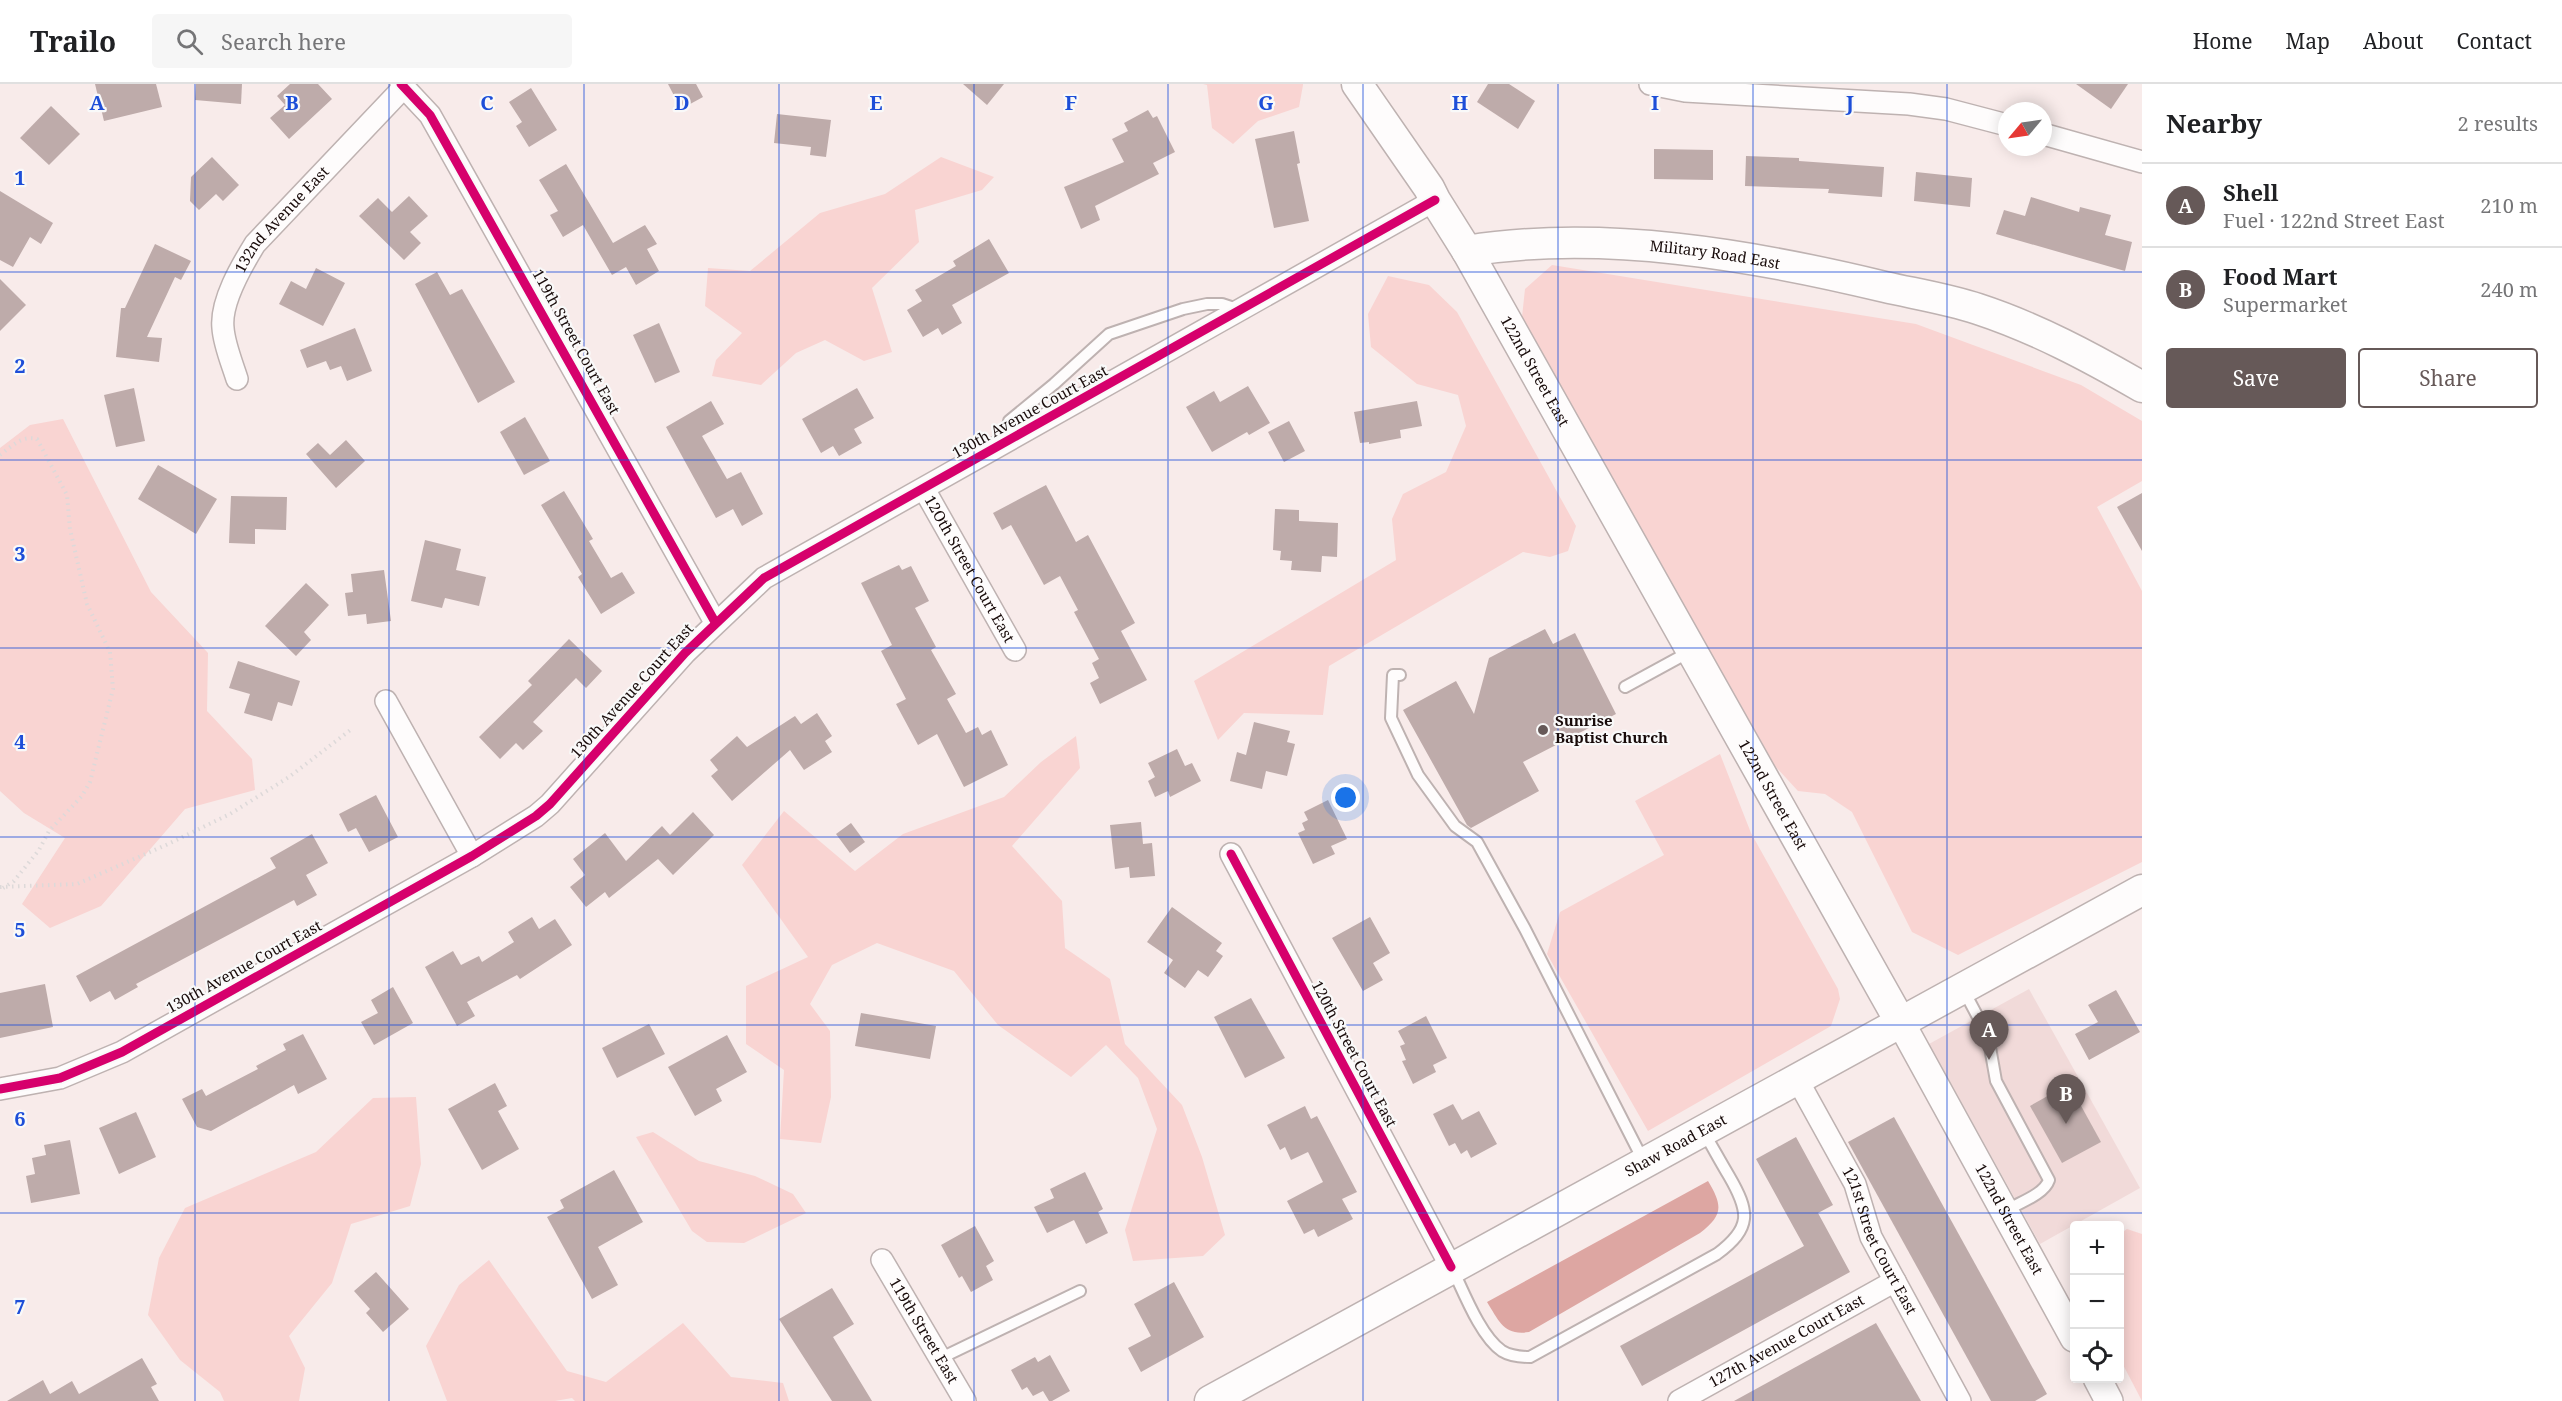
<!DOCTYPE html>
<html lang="en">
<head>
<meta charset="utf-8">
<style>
	body { margin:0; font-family:"Noto Serif",serif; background:#f6f6f6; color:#202124 }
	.controls { position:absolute; right:18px; bottom:18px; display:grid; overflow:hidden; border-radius:6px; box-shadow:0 3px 15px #0003 }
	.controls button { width:54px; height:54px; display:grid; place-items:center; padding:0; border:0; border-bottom:2px solid #e0e0e0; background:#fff; color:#202124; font:30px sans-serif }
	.compass { position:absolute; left:1998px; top:18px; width:54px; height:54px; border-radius:50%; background:#fff; box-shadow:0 3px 15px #0003; rotate:241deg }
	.you { position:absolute; left:1346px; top:714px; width:21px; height:21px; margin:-15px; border:4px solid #fff; border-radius:50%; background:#1a73e8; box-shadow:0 0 0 9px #1a73e833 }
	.badge { display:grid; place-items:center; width:39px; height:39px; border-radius:50%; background:#665958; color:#fff; font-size:20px; font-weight:700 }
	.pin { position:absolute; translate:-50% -50px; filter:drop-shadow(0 2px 3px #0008) }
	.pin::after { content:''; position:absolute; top:32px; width:21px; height:18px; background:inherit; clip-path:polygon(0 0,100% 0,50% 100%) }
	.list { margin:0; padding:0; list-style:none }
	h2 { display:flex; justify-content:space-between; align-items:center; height:78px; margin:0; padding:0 24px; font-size:26px }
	h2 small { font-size:20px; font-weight:400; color:#757577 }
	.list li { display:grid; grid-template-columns:39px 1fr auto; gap:18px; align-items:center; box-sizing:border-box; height:84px; padding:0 24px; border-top:2px solid #e0e0e0 }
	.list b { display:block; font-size:22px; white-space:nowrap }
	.list p { margin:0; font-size:20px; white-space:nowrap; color:#757577 }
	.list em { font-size:20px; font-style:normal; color:#757577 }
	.actions { display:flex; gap:12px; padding:18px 24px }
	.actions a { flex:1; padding:14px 0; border:2px solid #665958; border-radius:6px; text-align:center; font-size:21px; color:#665958 }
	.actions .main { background:#665958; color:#fff }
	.icon { flex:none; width:33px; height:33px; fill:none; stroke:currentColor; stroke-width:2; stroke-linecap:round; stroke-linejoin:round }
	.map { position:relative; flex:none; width:2142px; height:1317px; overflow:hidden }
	header { display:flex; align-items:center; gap:36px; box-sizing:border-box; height:84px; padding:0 30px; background:#fff; border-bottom:2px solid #e0e0e0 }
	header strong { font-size:28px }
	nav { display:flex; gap:33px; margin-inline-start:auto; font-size:21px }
	.search { width:420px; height:54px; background:#f6f6f6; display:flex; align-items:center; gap:15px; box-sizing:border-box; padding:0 21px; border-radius:6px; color:#757577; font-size:22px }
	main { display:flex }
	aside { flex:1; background:#fff }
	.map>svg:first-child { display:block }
	.built { fill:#f1dad9 }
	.green { fill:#f9d4d2 }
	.water { fill:#dda6a2 }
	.building { fill:#beabaa }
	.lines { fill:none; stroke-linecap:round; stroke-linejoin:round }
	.service-casing { stroke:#beb2b1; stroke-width:14 }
	.minor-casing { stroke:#beb2b1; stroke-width:24 }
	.tertiary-casing { stroke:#beb2b1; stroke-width:30 }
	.secondary-casing { stroke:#beb2b1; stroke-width:33 }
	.path { stroke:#ddd9d9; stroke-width:4; stroke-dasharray:1.5 4.5; stroke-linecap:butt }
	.service { stroke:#fefcfc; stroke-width:10 }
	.minor { stroke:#fefcfc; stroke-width:21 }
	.tertiary { stroke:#fefcfc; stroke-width:27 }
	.secondary { stroke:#fefcfc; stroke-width:30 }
	.cycleway-casing { stroke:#f9f9f9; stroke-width:13 }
	.cycleway { stroke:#d6006c; stroke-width:9 }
	.grid { fill:none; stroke:#1d4ed8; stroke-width:1.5; stroke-opacity:0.55 }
	.poi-dot { fill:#665958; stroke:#f9f9f9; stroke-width:2 }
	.labels { text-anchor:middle; stroke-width:4.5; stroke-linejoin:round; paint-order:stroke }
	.street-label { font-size:15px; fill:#180b0a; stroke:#f9f9f9 }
	.poi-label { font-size:15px; font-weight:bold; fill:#180b0a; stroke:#f9f9f9; text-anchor:start }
	.grid-label { font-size:20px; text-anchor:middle; font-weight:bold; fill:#1d4ed8; stroke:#f9f9f9; stroke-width:4.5; stroke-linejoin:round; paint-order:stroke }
</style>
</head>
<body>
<header>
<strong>Trailo</strong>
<div class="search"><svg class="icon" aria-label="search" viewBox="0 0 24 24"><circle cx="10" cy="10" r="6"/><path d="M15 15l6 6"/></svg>Search here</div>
<nav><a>Home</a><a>Map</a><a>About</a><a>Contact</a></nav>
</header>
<main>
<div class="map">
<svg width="2142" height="1317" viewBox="0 0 2142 1317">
	<rect width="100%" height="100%" fill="#f8ebea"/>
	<polygon class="built" points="2029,905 2140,1104 2040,1160 1929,960"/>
	<g class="green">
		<polygon points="1203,0 1303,0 1303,1 1299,23 1258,37 1233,60 1212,44 1207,1"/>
		<polygon points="941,73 994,93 982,106 915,126 919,158 872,204 892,268 864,277 825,256 796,269 761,301 712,292 716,276 742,249 705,222 708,184 750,187 820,129 885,110"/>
		<polygon points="1552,181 1916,240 2081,301 2142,337 2142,397 2097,423 2142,507 2142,778 1958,871 1912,848 1852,728 1825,710 1798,707 1775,682 1522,233 1525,205"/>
		<polygon points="1388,192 1429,201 1457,228 1576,442 1568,467 1550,473 1523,468 1329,582 1323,631 1244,629 1218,656 1194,597 1396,476 1392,435 1403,410 1446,388 1466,342 1458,311 1417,300 1371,263 1368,230"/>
		<polygon points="63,335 151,508 208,569 207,627 252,675 255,706 185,725 101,822 50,844 22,820 65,754 24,729 0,707 0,364 30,341"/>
		<polygon points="1076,652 1080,684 1012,762 1062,817 1065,864 1110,895 1125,960 1182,1021 1202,1073 1225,1151 1203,1172 1133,1177 1125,1146 1157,1045 1138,994 1106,961 1071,993 998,941 954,887 877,859 832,881 810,920 830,947 831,1013 821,1059 780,1055 784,986 746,960 746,902 808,873 742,781 784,727 855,787 903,750 1004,713 1041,678"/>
		<polygon points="1720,670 1751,749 1838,905 1840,915 1831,942 1648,1047 1547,870 1560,828 1664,771 1635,717"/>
		<polygon points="416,1013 421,1080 410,1122 351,1140 332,1199 289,1252 305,1284 299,1317 224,1317 220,1308 180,1276 148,1231 159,1174 185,1124 316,1068 373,1014"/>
		<polygon points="653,1048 699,1077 755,1092 793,1110 806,1129 744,1159 707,1158 692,1147 636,1053"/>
		<polygon points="2127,1145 2142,1150 2142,1317 2120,1275 2120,1150"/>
		<polygon points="489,1176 567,1287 606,1298 683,1239 731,1293 783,1299 789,1317 575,1317 572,1314 555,1317 447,1317 426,1262 459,1201"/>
	</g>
	<path class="water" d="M1708 1097C1723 1122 1723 1131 1700 1149L1529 1248C1504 1252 1499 1237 1487 1218Z"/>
	<g class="building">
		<polygon points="95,0 156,0 162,23 104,37"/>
		<polygon points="196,0 242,0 241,20 195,16"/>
		<polygon points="290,0 318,0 332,15 289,55 270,34 285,21 277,12"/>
		<polygon points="668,0 696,0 703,13 681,25"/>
		<polygon points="963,0 1004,0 987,21"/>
		<polygon points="1488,0 1509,0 1535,17 1518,45 1477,18"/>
		<polygon points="2076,0 2128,0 2111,25"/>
		<polygon points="531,4 557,46 529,63 516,42 522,38 509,18"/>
		<polygon points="51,22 80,50 49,81 20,54"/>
		<polygon points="1148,26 1153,34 1157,32 1175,68 1153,79 1159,90 1095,122 1100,136 1081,145 1064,103 1124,78 1112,55 1128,47 1124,39"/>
		<polygon points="777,30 831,36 826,73 810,71 811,63 774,59"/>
		<polygon points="1294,47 1300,79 1297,80 1309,137 1274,144 1255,55"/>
		<polygon points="1654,65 1713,66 1713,96 1654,95"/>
		<polygon points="1746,72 1799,74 1799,77 1884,83 1882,113 1828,109 1829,105 1745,102"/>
		<polygon points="212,73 239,101 223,117 216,110 199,126 190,117 191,93"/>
		<polygon points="566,80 613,159 645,141 657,160 647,165 659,187 636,201 626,183 612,191 583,141 563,153 550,131 558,127 539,96"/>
		<polygon points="1916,88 1972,94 1970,123 1914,117"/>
		<polygon points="0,107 53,139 41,160 30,153 13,183 0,176"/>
		<polygon points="409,112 428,132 410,148 421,159 404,176 359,132 378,114 392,128"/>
		<polygon points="2031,113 2079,128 2080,123 2111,131 2105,151 2132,158 2125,187 1996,150 2004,126 2025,132"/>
		<polygon points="989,155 1009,189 952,221 962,239 942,251 938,244 923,253 907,226 922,217 915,206 956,182 953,177"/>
		<polygon points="155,160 191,177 181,196 175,193 147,253 162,254 159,278 116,273 121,224 125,224"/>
		<polygon points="316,184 345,199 323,242 279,220 291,197 306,205"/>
		<polygon points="437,188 450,211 462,205 515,298 478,319 415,200"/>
		<polygon points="0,195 26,221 0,247"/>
		<polygon points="659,239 680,288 655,299 633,251"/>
		<polygon points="355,244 372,287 347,297 341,282 330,286 326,277 307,284 300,266"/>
		<polygon points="1248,302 1270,339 1249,351 1247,348 1212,368 1186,323 1214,307 1220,318"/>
		<polygon points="134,304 145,357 116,363 104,311"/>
		<polygon points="857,304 874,334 854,345 862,359 839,372 833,362 821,369 802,335"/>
		<polygon points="711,317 724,340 702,352 727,395 741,388 763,430 742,442 733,425 716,434 666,343"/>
		<polygon points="1417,317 1422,342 1400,346 1401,354 1369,360 1369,358 1360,359 1354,328"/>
		<polygon points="525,333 550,377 524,391 500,348"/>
		<polygon points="1289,337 1305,367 1284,378 1268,348"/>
		<polygon points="346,356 365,377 336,404 306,370 318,359 330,371"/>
		<polygon points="158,381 217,415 196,450 138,415"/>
		<polygon points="1046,401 1076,458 1088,451 1135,539 1121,547 1147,596 1100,620 1090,599 1099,594 1092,579 1099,575 1074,528 1078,526 1060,492 1044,501 1011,441 1002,446 993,429"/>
		<polygon points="564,407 593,455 589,457 611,494 622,488 635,509 601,530 578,493 582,490 541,421"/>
		<polygon points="2142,409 2142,467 2117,423"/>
		<polygon points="231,412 287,413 286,446 255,445 255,460 229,459"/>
		<polygon points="1275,425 1299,426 1299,437 1338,439 1337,473 1322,472 1321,488 1291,486 1292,477 1280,476 1281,467 1273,466"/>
		<polygon points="425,456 461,465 456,486 486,493 479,522 445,514 442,524 411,517"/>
		<polygon points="899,481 902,486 911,482 929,517 915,524 936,563 931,566 956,610 947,615 966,649 978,643 982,651 991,646 1008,681 964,703 937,650 918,661 896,620 906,615 881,567 892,561 861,499"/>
		<polygon points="384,486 391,537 367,540 366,530 348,532 345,509 353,508 351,490"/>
		<polygon points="306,499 329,521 304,548 311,556 296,572 265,542"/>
		<polygon points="1545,545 1553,560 1575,549 1616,630 1523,678 1539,707 1471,744 1467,741 1403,626 1456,597 1474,630 1489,574"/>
		<polygon points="569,555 602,587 586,604 576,594 533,638 543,647 523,666 516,659 500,675 479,653 532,601 528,597"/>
		<polygon points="238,577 300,597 292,622 278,618 272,637 244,629 250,610 229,604"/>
		<polygon points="817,629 832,652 825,657 832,668 804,686 790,666 732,717 711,692 718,686 710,676 737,652 747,663 795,632 801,640"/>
		<polygon points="1254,638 1290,647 1287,658 1295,660 1287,692 1266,687 1262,705 1230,697 1237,668 1246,671"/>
		<polygon points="1177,665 1185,682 1192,679 1201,697 1170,713 1168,707 1155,713 1148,697 1155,693 1148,679"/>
		<polygon points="376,711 398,753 369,768 356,744 348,748 339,730"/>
		<polygon points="1328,716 1347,755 1331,762 1335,770 1313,780 1298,749 1305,746 1302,739 1308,736 1304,728"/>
		<polygon points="693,728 714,751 673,791 658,775 609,814 605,808 586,823 570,803 585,791 573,775 605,749 626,777 662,742 670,751"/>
		<polygon points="1141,738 1143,760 1152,759 1155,792 1130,794 1129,783 1115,785 1110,741"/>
		<polygon points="851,739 865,758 850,769 836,750"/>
		<polygon points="312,750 328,779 306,791 317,811 297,822 294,816 136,900 138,903 115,916 110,907 90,918 76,892 276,784 270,774"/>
		<polygon points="1172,823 1222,859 1216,867 1223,872 1208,893 1198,886 1185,904 1164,889 1173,876 1147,858"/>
		<polygon points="532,833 539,845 555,835 572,861 520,895 517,891 467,918 475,932 457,942 425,883 453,867 461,881 479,872 482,878 514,858 508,848"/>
		<polygon points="1370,833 1390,869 1373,879 1383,896 1363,907 1332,854"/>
		<polygon points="45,900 53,943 0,954 0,909"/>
		<polygon points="393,903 413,939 374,961 361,938 378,929 371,916"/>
		<polygon points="2116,906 2140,948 2089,976 2075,950 2098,938 2088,921"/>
		<polygon points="1251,914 1285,974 1245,994 1214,933"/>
		<polygon points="861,929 936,942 930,975 855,962"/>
		<polygon points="1426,932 1447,974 1433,981 1436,988 1413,1000 1402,977 1406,976 1400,962 1405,960 1398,947"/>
		<polygon points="649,940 665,970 617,994 602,964"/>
		<polygon points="303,950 327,995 298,1010 294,1001 211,1047 197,1043 182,1015 202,1005 206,1012 258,985 256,982 286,966 283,960"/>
		<polygon points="727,951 747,988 716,1005 722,1017 695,1032 668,983"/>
		<polygon points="495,999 507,1022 498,1027 519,1065 482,1086 448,1025"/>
		<polygon points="2069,1000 2101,1058 2062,1079 2030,1022"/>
		<polygon points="1453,1020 1462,1036 1479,1027 1497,1060 1471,1074 1467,1066 1461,1070 1455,1059 1449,1062 1433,1030"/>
		<polygon points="1305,1022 1311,1035 1317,1032 1357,1108 1342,1115 1353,1135 1318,1153 1314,1145 1304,1150 1287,1117 1323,1098 1308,1068 1291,1076 1285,1063 1280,1066 1267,1041"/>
		<polygon points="136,1028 156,1073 119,1090 99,1044"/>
		<polygon points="1894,1033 2047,1310 2035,1317 1991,1317 1848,1058"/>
		<polygon points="1796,1053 1833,1121 1818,1129 1850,1188 1642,1302 1620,1262 1804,1162 1756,1075"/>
		<polygon points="70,1056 80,1110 31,1119 26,1092 35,1090 32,1074 46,1071 44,1061"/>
		<polygon points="614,1086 643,1138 598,1163 618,1201 592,1215 547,1133 564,1124 560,1116"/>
		<polygon points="1085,1088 1103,1125 1098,1128 1108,1149 1086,1160 1074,1136 1047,1149 1034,1123 1054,1114 1050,1105"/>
		<polygon points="975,1142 994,1177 986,1182 993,1196 971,1208 962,1192 959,1194 941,1161"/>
		<polygon points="376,1188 409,1225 383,1248 366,1229 370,1225 354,1207"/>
		<polygon points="1174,1198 1204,1253 1141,1288 1128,1264 1151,1252 1134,1220"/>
		<polygon points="832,1204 854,1240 833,1253 872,1317 832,1317 779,1235"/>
		<polygon points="1876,1239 1921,1317 1734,1317"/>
		<polygon points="1050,1271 1070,1307 1052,1317 1049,1317 1043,1307 1033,1312 1027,1303 1022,1306 1011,1286 1035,1273 1038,1278"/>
		<polygon points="142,1274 157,1300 151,1303 159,1317 7,1317 43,1296 50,1310 72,1297 79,1310"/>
	</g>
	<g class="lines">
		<defs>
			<g id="service">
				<polyline points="1005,358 1009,337 1054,300 1109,250 1183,225 1207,220 1222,220 1240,226"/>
				<polyline points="1400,591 1393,591 1391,634 1418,691 1455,742 1477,758 1525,845 1643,1076"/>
				<polyline points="1625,603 1691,567"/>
				<path d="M1963 905 1988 952 1996 997 2049 1096C2044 1111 2018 1119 2005 1127"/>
				<path d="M1453 1186C1464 1209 1481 1253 1502 1267 1510 1272 1521 1273 1530 1273L1717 1170C1752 1144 1750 1128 1729 1092 1720 1077 1712 1062 1703 1047"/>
				<polyline points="941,1274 1080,1207"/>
			</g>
			<g id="minor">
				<polyline points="401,0 430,31 715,538"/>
				<polyline points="1650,0 1685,7 1909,20 1946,25 2007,41"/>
				<polyline points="2043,50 2142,78"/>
				<path id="s1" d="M237 295C232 279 224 260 223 244 220 218 242 181 255 160L404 3"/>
				<path id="s2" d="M924 405 1015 566"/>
				<polyline points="386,617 472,772"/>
				<polyline points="1231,770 1451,1183"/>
				<path id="s3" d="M1797 995 1855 1100 1871 1153 1960 1317"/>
				<polyline points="0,1005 60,994 122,968 472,772 536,732 550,720 685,569 764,494 1435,116"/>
				<path id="s4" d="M882 1176 965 1317"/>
				<path id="s5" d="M1679 1317 1895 1197"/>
			</g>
			<g id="tertiary">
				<path id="s6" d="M1901 939 2074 1254"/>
				<polyline points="2097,1294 2109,1317"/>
			</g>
			<g id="secondary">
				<path id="s7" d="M1357 0 1429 104 1435 116 1467 167 1901 939"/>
				<path id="s8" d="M1467 167C1602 145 1753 171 1885 203 1916 210 1948 215 1978 225 2036 244 2090 273 2142 303"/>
				<path id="s9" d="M1210 1317 2142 806"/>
			</g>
		</defs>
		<use href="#service" class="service-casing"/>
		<use href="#minor" class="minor-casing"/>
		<use href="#tertiary" class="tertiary-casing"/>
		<use href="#secondary" class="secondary-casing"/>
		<g class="path">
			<path d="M0 371C12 362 22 351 37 355L67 411 70 445 87 520 110 568 113 605 90 698 82 712 49 747 39 766 14 797 3 804"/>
			<polyline points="0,803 77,800 166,761 230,730 289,693 353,644"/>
		</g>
		<use href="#service" class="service"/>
		<use href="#minor" class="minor"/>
		<use href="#tertiary" class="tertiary"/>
		<use href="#secondary" class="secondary"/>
		<defs>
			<g id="cycleway">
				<polyline points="401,0 430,31 715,538"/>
				<polyline points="1231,770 1451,1183"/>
				<polyline points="0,1005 60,994 122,968 472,772 536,732 550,720 685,569 764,494 1435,116"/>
			</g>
		</defs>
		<use href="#cycleway" class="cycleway-casing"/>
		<use href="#cycleway" class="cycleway"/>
	</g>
	<path class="grid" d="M195 0V1317M389 0V1317M584 0V1317M779 0V1317M974 0V1317M1168 0V1317M1363 0V1317M1558 0V1317M1753 0V1317M1947 0V1317M0 188H2142M0 376H2142M0 564H2142M0 753H2142M0 941H2142M0 1129H2142"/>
	<circle class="poi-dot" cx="1543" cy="646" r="6"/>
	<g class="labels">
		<g class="street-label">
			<text dy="5" stroke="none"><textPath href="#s1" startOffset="180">132nd Avenue East</textPath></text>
			<text dy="5" stroke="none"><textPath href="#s8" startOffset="249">Military Road East</textPath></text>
			<text transform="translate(576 258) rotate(61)" y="5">119th Street Court East</text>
			<text dy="5" stroke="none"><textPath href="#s7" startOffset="338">122nd Street East</textPath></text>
			<text transform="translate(1030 328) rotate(-29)" y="5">130th Avenue Court East</text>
			<text dy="5" stroke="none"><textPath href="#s2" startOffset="92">12Oth Street Court East</textPath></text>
			<text transform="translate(632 607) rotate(-48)" y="5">130th Avenue Court East</text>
			<text dy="5" stroke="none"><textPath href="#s7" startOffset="824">122nd Street East</textPath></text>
			<text transform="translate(244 883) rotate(-29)" y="5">130th Avenue Court East</text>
			<text transform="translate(1354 970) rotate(62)" y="5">120th Street Court East</text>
			<text dy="5" stroke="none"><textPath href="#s9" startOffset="531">Shaw Road East</textPath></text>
			<text dy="5" stroke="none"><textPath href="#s6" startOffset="224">122nd Street East</textPath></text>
			<text dy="5" stroke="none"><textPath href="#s3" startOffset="182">121st Street Court East</textPath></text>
			<text dy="5" stroke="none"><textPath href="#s4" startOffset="82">119th Street East</textPath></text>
			<text dy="5" stroke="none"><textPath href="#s5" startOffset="123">127th Avenue Court East</textPath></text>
		</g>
		<g class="poi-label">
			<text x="1555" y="642">Sunrise<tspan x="1555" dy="17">Baptist Church</tspan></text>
		</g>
	</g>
	<g class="grid-label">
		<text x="97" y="26">A</text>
		<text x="292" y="26">B</text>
		<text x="487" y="26">C</text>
		<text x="682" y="26">D</text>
		<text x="876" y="26">E</text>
		<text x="1071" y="26">F</text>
		<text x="1266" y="26">G</text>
		<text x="1460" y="26">H</text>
		<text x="1655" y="26">I</text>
		<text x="1850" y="26">J</text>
		<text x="20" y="101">1</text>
		<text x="20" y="289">2</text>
		<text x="20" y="477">3</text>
		<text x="20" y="665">4</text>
		<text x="20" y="853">5</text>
		<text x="20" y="1042">6</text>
		<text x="20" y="1230">7</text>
	</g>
</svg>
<div class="controls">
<button>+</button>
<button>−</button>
<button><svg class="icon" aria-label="locate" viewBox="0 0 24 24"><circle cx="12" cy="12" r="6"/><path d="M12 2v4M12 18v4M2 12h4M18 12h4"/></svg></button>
</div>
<svg class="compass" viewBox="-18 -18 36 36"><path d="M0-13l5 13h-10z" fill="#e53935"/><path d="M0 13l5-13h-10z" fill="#757577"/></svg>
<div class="you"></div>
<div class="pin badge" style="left:1989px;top:976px">A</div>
<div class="pin badge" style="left:2066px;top:1040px">B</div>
</div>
<aside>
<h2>Nearby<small>2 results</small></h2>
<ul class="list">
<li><span class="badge">A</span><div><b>Shell</b><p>Fuel · 122nd Street East</p></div><em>210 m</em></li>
<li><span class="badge">B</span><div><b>Food Mart</b><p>Supermarket</p></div><em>240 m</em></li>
</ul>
<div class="actions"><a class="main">Save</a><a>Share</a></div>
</aside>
</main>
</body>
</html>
